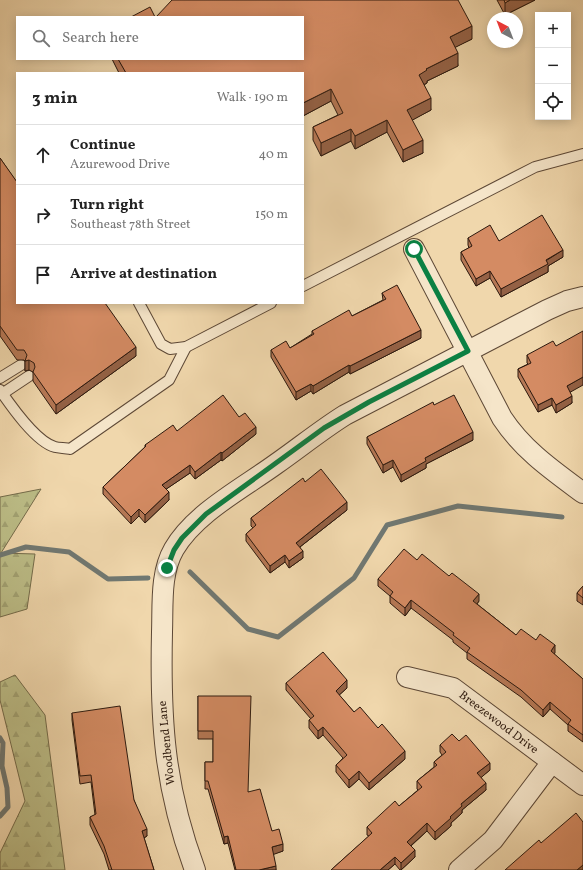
<!DOCTYPE html>
<html lang="en">
<head>
<meta charset="utf-8">
<style>
	body { margin:0; font-family:Vollkorn,serif; background:#f6f6f6; color:#222 }
	.controls { position:absolute; right:12px; top:12px; display:grid; overflow:hidden; border-radius:0px; box-shadow:0 2px 10px #0003 }
	.controls button { width:36px; height:36px; display:grid; place-items:center; padding:0; border:0; border-bottom:1px solid #e0e0e0; background:#fff; color:#222; font:20px sans-serif }
	.compass { position:absolute; left:487px; top:12px; width:36px; height:36px; border-radius:50%; background:#fff; box-shadow:0 2px 10px #0003; rotate:318deg }
	.stop { position:absolute; width:12px; height:12px; margin:-9px; border:3px solid #0b8043; border-radius:50%; background:#fff }
	.stop.end { background:#0b8043; border-color:#fff; box-shadow:0 1px 4px #0008 }
	.list { margin:0; padding:0; list-style:none }
	h2 { display:flex; justify-content:space-between; align-items:center; height:52px; margin:0; padding:0 16px; font-size:17px }
	h2 small { font-size:13px; font-weight:400; color:#767676 }
	.list li { display:grid; grid-template-columns:26px 1fr auto; gap:12px; align-items:center; box-sizing:border-box; height:60px; padding:0 16px; border-top:1px solid #e0e0e0 }
	.list b { display:block; font-size:15px; white-space:nowrap }
	.list p { margin:0; font-size:13px; white-space:nowrap; color:#767676 }
	.list em { font-size:13px; font-style:normal; color:#767676 }
	.icon { flex:none; width:22px; height:22px; fill:none; stroke:currentColor; stroke-width:2; stroke-linecap:round; stroke-linejoin:round }
	.map { position:relative; flex:none; width:583px; height:870px; overflow:hidden }
	.search { position:absolute; background:#fff; box-shadow:0 2px 10px #0003; left:16px; top:16px; width:288px; height:44px; display:flex; align-items:center; gap:10px; box-sizing:border-box; padding:0 14px; border-radius:0px; color:#767676; font-size:15px }
	.panel { position:absolute; background:#fff; box-shadow:0 2px 10px #0003; left:16px; top:72px; width:288px; height:232px; border-radius:0px }
	.map>svg:first-child { display:block }
	.forest { fill:url(#forest-firs); stroke:#746b4a }
	.lines { fill:none; stroke-linecap:round; stroke-linejoin:round }
	.stream { stroke:#707872; stroke-width:5 }
	.lane-casing { stroke:#5d4836; stroke-width:12 }
	.street-casing { stroke:#5d4836; stroke-width:22 }
	.lane { stroke:#f5e5c9; stroke-width:10 }
	.street { stroke:#f5e5c9; stroke-width:20 }
	.wall { fill:#b67855; stroke:#2c190e }
	.shaded-wall { fill:#946145; stroke:#2c190e }
	.building { fill:#d48b63; stroke:#2c190e }
	.route { stroke:#0b8043; stroke-width:5 }
	.labels { text-anchor:middle; stroke-width:4; stroke-linejoin:round; paint-order:stroke }
	.street-label { font-size:12px; fill:#2c190e; stroke:#f5e5c9 }
</style>
</head>
<body>
<div class="map">
<svg width="583" height="870" viewBox="0 0 583 870">
	<defs>
		<pattern id="forest-firs" width="22" height="20" patternUnits="userSpaceOnUse"><rect width="22" height="20" fill="#bcbd87"/><path d="M5 1l3.5 6h-7zM16 11l3.5 6h-7z" fill="#a2a273"/></pattern>
	</defs>
	<rect width="100%" height="100%" fill="#f0d7ac"/>
	<filter id="stains"><feTurbulence type="fractalNoise" baseFrequency=".005" numOctaves="4"/><feColorMatrix values="0 0 0 0 .2 0 0 0 0 .09 0 0 0 0 .02 0 0 0 .5 -.17"/></filter>
	<radialGradient id="worn" r=".72"><stop offset=".6" stop-color="#630" stop-opacity="0"/><stop offset="1" stop-color="#630" stop-opacity=".3"/></radialGradient>
	<g class="forest">
		<polygon points="41,489 1,553 35,554 27,609 0,617 0,497"/>
		<polygon points="15,675 45,715 65,870 0,870 0,853 25,801 0,700 0,682"/>
	</g>
	<g class="lines">
		<g class="stream">
			<polyline points="0,555 26,547 69,552 108,579 148,578"/>
			<polyline points="190,572 248,629 278,637 354,578 387,525 458,506 562,517"/>
			<polyline points="0,738 3,743 2,766 7,788 8,807 0,816"/>
		</g>
		<defs>
			<g id="lane">
				<polyline points="303,286 535,167 583,154"/>
				<polyline points="139,303 161,344 170,349 186,347 271,303"/>
				<polyline points="0,378 21,365"/>
				<path d="M0 390C11 406 36 442 55 447 59 448 66 448 70 449L169 380 186 347"/>
				<polyline points="2,394 29,376"/>
			</g>
			<g id="street">
				<path d="M414 249 502 418C523 450 552 470 583 493"/>
				<polyline points="407,677 453,688 583,785"/>
				<path d="M195 870C164 787 160 720 162 632 163 605 160 573 174 549 195 513 243 488 276 464 299 448 321 430 345 415L547 310 567 301 583 297"/>
				<polyline points="459,870 493,840 552,762"/>
			</g>
		</defs>
		<use href="#lane" class="lane-casing"/>
		<use href="#street" class="street-casing"/>
		<use href="#lane" class="lane"/>
		<use href="#street" class="street"/>
	</g>
	<g class="wall">
		<polygon points="497,0 535,0 505,15"/>
		<polygon points="472,39 455,47 458,66 427,81 427,83 424,85 431,110 412,120 423,153 403,162 387,132 355,149 351,141 321,156 313,140 313,127 338,115 331,101 303,116 303,73 119,73 112,59 303,59"/>
		<polygon points="0,158 136,356 56,414 33,381 33,372 29,370 25,371 25,361 24,360 17,360 0,336"/>
		<polygon points="468,238 499,241 563,257 548,266 548,272 501,297 490,278 476,286 461,260 461,252 469,248 468,245"/>
		<polygon points="382,293 421,338 350,374 349,372 313,394 311,391 296,400 271,357 271,350 290,348 312,334 312,331 352,316 383,300"/>
		<polygon points="527,355 570,392 572,403 556,413 552,405 538,412 518,377 518,369 528,364 527,363"/>
		<polygon points="434,405 473,440 426,464 426,468 401,482 393,467 383,473 367,444 367,437"/>
		<polygon points="239,417 256,434 222,461 221,460 195,479 190,473 166,489 169,500 145,523 139,516 131,524 103,494 103,487 145,447 145,445 177,431"/>
		<polygon points="305,482 347,510 300,547 303,558 289,568 285,562 270,573 246,541 246,534 253,528 251,526 251,518"/>
		<polygon points="417,560 479,601 477,604 516,635 536,640 555,653 554,654 583,679 583,742 568,731 568,725 550,709 543,717 521,697 467,659 467,653 453,642 453,640 411,608 405,616 390,603 390,596 378,586 378,579"/>
		<polygon points="583,586 583,605 577,601 577,593"/>
		<polygon points="286,683 347,688 339,695 354,712 405,759 369,790 359,779 349,788 336,772 336,765 343,758 323,735 318,739 309,728 309,720 311,719 286,690"/>
		<polygon points="198,696 248,792 272,831 283,851 273,854 276,870 235,870 228,843 224,844 208,789 205,789 205,762 213,762 213,739 198,739"/>
		<polygon points="72,713 134,800 147,836 144,838 154,870 109,870 104,854 90,825 90,817 95,815 91,782 80,784 72,720"/>
		<polygon points="459,741 490,770 481,777 486,790 462,810 462,813 451,823 451,826 435,840 427,831 411,846 415,857 401,870 400,870 395,864 388,870 331,870 369,836 367,835 367,827 399,806 418,790 417,789 417,781 434,767 434,762 442,755 440,752 440,745"/>
	</g>
	<g class="shaded-wall">
		<polygon points="510,0 535,0 505,15 505,3"/>
		<polygon points="472,26 472,39 450,50 450,37"/>
		<polygon points="458,53 458,66 427,81 427,83 419,87 419,75 426,69"/>
		<polygon points="331,89 331,101 303,116 303,103"/>
		<polygon points="431,98 431,110 407,123 407,110"/>
		<polygon points="387,120 387,132 355,149 355,136"/>
		<polygon points="351,129 351,141 321,156 321,143"/>
		<polygon points="423,140 423,153 403,162 403,150"/>
		<polygon points="563,250 563,257 548,266 548,272 501,297 501,289"/>
		<polygon points="490,271 490,278 476,286 476,279"/>
		<polygon points="421,330 421,338 350,374 350,366"/>
		<polygon points="136,347 136,356 56,414 56,405"/>
		<polygon points="29,360 29,370 25,371 25,361"/>
		<polygon points="349,365 349,372 313,394 313,386"/>
		<polygon points="583,377 583,385 567,394 567,386"/>
		<polygon points="311,384 311,391 296,400 296,392"/>
		<polygon points="572,396 572,403 556,413 556,405"/>
		<polygon points="552,398 552,405 538,412 538,405"/>
		<polygon points="256,427 256,434 222,461 222,453"/>
		<polygon points="473,432 473,440 426,464 426,468 401,482 401,475 425,458"/>
		<polygon points="221,452 221,460 195,479 195,472"/>
		<polygon points="393,460 393,467 383,473 383,465"/>
		<polygon points="190,465 190,473 162,492 162,485"/>
		<polygon points="169,492 169,500 145,523 145,515"/>
		<polygon points="347,502 347,510 296,550 296,543"/>
		<polygon points="139,509 139,516 131,524 131,517"/>
		<polygon points="303,551 303,558 289,568 289,561"/>
		<polygon points="285,555 285,562 270,573 270,566"/>
		<polygon points="479,594 479,601 473,609 473,601"/>
		<polygon points="411,600 411,608 405,616 405,608"/>
		<polygon points="555,645 555,653 551,658 551,651"/>
		<polygon points="347,680 347,688 336,698 336,691"/>
		<polygon points="550,702 550,709 543,717 543,710"/>
		<polygon points="323,727 323,735 318,739 318,731"/>
		<polygon points="405,751 405,759 369,790 369,783"/>
		<polygon points="490,763 490,770 477,781 477,773"/>
		<polygon points="359,771 359,779 349,788 349,780"/>
		<polygon points="486,783 486,790 462,810 462,813 451,823 451,826 435,840 435,832 450,817 461,804"/>
		<polygon points="427,823 427,831 407,849 407,842"/>
		<polygon points="147,829 147,836 142,839 142,831"/>
		<polygon points="228,836 228,843 224,844 224,837"/>
		<polygon points="283,844 283,851 272,855 272,847"/>
		<polygon points="415,850 415,857 401,870 401,863"/>
		<polygon points="395,857 395,864 388,870 380,870"/>
		<polygon points="583,865 583,870 577,870"/>
		<polygon points="276,866 276,870 259,870"/>
	</g>
	<g class="building">
		<polygon points="172,0 458,0 472,26 450,37 458,53 426,69 427,70 419,75 431,98 407,110 423,140 403,150 387,120 355,136 351,129 321,143 313,127 343,113 331,89 303,103 303,73 126,73 118,59 303,59 303,17 156,17"/>
		<polygon points="504,0 510,0 505,3"/>
		<polygon points="150,7 155,17 131,17"/>
		<polygon points="0,158 17,182 17,303 105,303 136,347 56,405 33,372 35,367 34,363 29,360 25,361 27,355 24,350 17,350 0,326"/>
		<polygon points="542,215 563,250 546,260 548,264 501,289 490,271 476,279 461,252 472,246 468,238 490,225 499,241"/>
		<polygon points="397,285 421,330 350,366 349,365 313,386 311,384 296,392 271,350 286,341 290,348 314,334 312,331 349,310 352,316 386,299 382,293"/>
		<polygon points="583,331 583,377 567,386 572,396 556,405 552,398 538,405 518,369 531,363 527,355 553,341 556,346"/>
		<polygon points="223,395 239,417 245,413 256,427 222,453 221,452 195,472 190,465 162,485 169,492 145,515 139,509 131,517 103,487 146,446 145,445 173,425 177,431"/>
		<polygon points="454,395 473,432 425,458 426,461 401,475 393,460 383,465 367,437 433,402 434,405"/>
		<polygon points="321,469 347,502 296,543 303,551 289,561 285,555 270,566 246,534 256,525 251,518 303,478 305,482"/>
		<polygon points="404,549 417,560 422,554 449,576 452,573 479,594 473,601 516,635 521,629 536,640 540,634 555,645 551,651 583,679 583,735 568,724 571,720 550,702 543,710 521,690 467,652 470,648 453,635 454,633 411,600 405,608 390,596 393,592 378,579"/>
		<polygon points="583,586 583,598 577,593"/>
		<polygon points="323,652 347,680 336,691 354,712 360,707 378,728 382,724 405,751 369,783 359,771 349,780 336,765 347,755 323,727 318,731 309,720 314,716 286,683"/>
		<polygon points="198,696 251,696 248,792 260,789 272,831 279,829 283,844 272,847 276,866 259,870 236,870 228,836 224,837 208,781 205,781 205,762 213,762 213,731 198,731"/>
		<polygon points="120,706 134,800 147,829 142,831 154,870 112,870 104,846 90,817 96,814 91,775 80,776 72,713"/>
		<polygon points="452,734 459,741 466,735 490,763 477,773 486,783 461,804 462,806 450,817 451,818 435,832 427,823 407,842 415,850 401,863 395,857 380,870 331,870 372,833 367,827 395,801 399,806 422,787 417,781 437,765 434,762 446,752 440,745"/>
		<polygon points="576,813 583,822 583,865 577,870 505,870 539,840 541,843"/>
	</g>
	<g class="lines">
		<polyline class="route" points="167,568 174,550 182,538 206,514 324,428 369,402 468,351 414,249"/>
	</g>
	<g class="labels">
		<g class="street-label">
			<text transform="translate(499 722) rotate(37)" y="4">Breezewood Drive</text>
			<text transform="translate(166 743) rotate(-96)" y="4">Woodbend Lane</text>
		</g>
	</g>
	<rect width="100%" height="100%" filter="url(#stains)"/>
	<rect width="100%" height="100%" fill="url(#worn)"/>
</svg>
<div class="controls">
<button>+</button>
<button>−</button>
<button><svg class="icon" aria-label="locate" viewBox="0 0 24 24"><circle cx="12" cy="12" r="6"/><path d="M12 2v4M12 18v4M2 12h4M18 12h4"/></svg></button>
</div>
<svg class="compass" viewBox="-18 -18 36 36"><path d="M0-13l5 13h-10z" fill="#e53935"/><path d="M0 13l5-13h-10z" fill="#767676"/></svg>
<div class="stop" style="left:414px;top:249px"></div>
<div class="stop end" style="left:167px;top:568px"></div>
<div class="search"><svg class="icon" aria-label="search" viewBox="0 0 24 24"><circle cx="10" cy="10" r="6"/><path d="M15 15l6 6"/></svg>Search here</div>
<section class="panel">
<h2>3 min<small>Walk · 190 m</small></h2>
<ul class="list">
<li><svg class="icon" aria-label="ahead" viewBox="0 0 24 24"><path d="M12 20V5M6 11l6-6 6 6"/></svg><div><b>Continue</b><p>Azurewood Drive</p></div><em>40 m</em></li>
<li><svg class="icon" aria-label="right" viewBox="0 0 24 24"><path d="M7 20v-9h11M14 6l5 5-5 5"/></svg><div><b>Turn right</b><p>Southeast 78th Street</p></div><em>150 m</em></li>
<li><svg class="icon" aria-label="arrive" viewBox="0 0 24 24"><path d="M6 21V4h12l-3 4 3 4H6"/></svg><div><b>Arrive at destination</b></div></li>
</ul>
</section>
</div>
</body>
</html>
